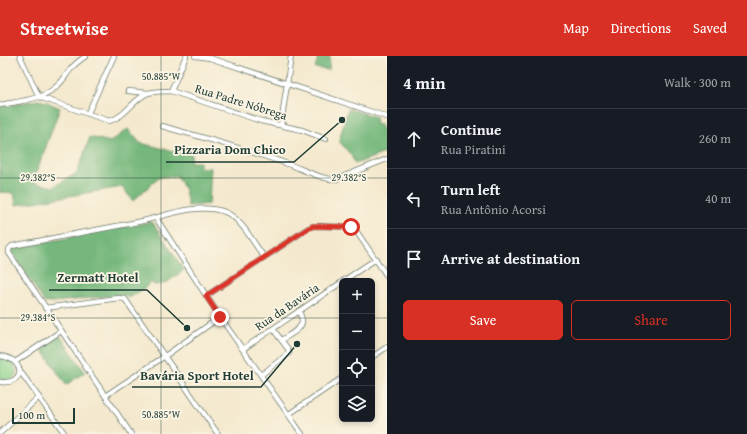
<!DOCTYPE html>
<html lang="en">
<head>
<meta charset="utf-8">
<style>
	body { margin:0; font-family:"Gentium Book Plus",serif; background:#242831; color:#f1f3f6 }
	.controls { position:absolute; right:12px; bottom:12px; display:grid; overflow:hidden; border-radius:6px; box-shadow:0 2px 6px #0003 }
	.controls button { width:36px; height:36px; display:grid; place-items:center; padding:0; border:0; border-bottom:1px solid #363941; background:#171b24; color:#f1f3f6; font:20px sans-serif }
	.scale { position:absolute; left:12px; bottom:10px; width:63px; box-sizing:border-box; padding-left:4px; border:2px solid #1f3d34; border-top:0; font-size:11px; line-height:14px; white-space:nowrap; color:#1f3d34; -webkit-text-stroke:3px #fcf5e5; paint-order:stroke }
	.stop { position:absolute; width:12px; height:12px; margin:-9px; border:3px solid #d93025; border-radius:50%; background:#fff }
	.stop.end { background:#d93025; border-color:#fff; box-shadow:0 1px 4px #0008 }
	.list { margin:0; padding:0; list-style:none }
	h2 { display:flex; justify-content:space-between; align-items:center; height:52px; margin:0; padding:0 16px; font-size:17px }
	h2 small { font-size:13px; font-weight:400; color:#9ea1a6 }
	.list li { display:grid; grid-template-columns:26px 1fr auto; gap:12px; align-items:center; box-sizing:border-box; height:60px; padding:0 16px; border-top:1px solid #363941 }
	.list b { display:block; font-size:15px; white-space:nowrap }
	.list p { margin:0; font-size:13px; white-space:nowrap; color:#9ea1a6 }
	.list em { font-size:13px; font-style:normal; color:#9ea1a6 }
	.actions { display:flex; gap:8px; padding:12px 16px }
	.actions a { flex:1; padding:9px 0; border:1px solid #d93025; border-radius:6px; text-align:center; font-size:14px; color:#d93025 }
	.actions .main { background:#d93025; color:#fff }
	.icon { flex:none; width:22px; height:22px; fill:none; stroke:currentColor; stroke-width:2; stroke-linecap:round; stroke-linejoin:round }
	.map { position:relative; flex:none; width:387px; height:378px; overflow:hidden }
	header { display:flex; align-items:center; gap:24px; box-sizing:border-box; height:56px; padding:0 20px; background:#d93025; color:#fff }
	header strong { font-size:19px }
	nav { display:flex; gap:22px; margin-inline-start:auto; font-size:14px }
	main { display:flex }
	aside { flex:1; background:#171b24 }
	.map>svg:first-child { display:block }
	.green { fill:#90d691; stroke:#588a62 }
	.forest { fill:#74b77b; stroke:#4a7a58 }
	.lines { fill:none; stroke-linecap:round; stroke-linejoin:round }
	.minor-casing { stroke:#6a796a; stroke-width:6 }
	.minor { stroke:#fff; stroke-width:4.5 }
	.route { stroke:#d93025; stroke-width:5 }
	.ticks { fill:none; stroke:#1f3d34; stroke-width:1; stroke-opacity:0.45 }
	.labels { text-anchor:middle; stroke-width:3.5; stroke-linejoin:round; paint-order:stroke }
	.street-label { font-size:12px; fill:#1f3d34; stroke:#fcf5e5 }
	.ticks-label { font-size:10px; text-anchor:middle; fill:#1f3d34; stroke:#fcf5e5; stroke-width:3.5; stroke-linejoin:round; paint-order:stroke }
	.leader { fill:none; stroke:#1f3d34; stroke-width:1.5 }
	.callout-dot { fill:#1f3d34; stroke:#fcf5e5; stroke-width:1.5 }
	.callout-label { font-size:13px; text-anchor:middle; font-weight:bold; fill:#1f3d34; stroke:#fcf5e5; stroke-width:3.5; stroke-linejoin:round; paint-order:stroke }
</style>
</head>
<body>
<header>
<strong>Streetwise</strong>
<nav><a>Map</a><a>Directions</a><a>Saved</a></nav>
</header>
<main>
<div class="map">
<svg width="387" height="378" viewBox="0 0 387 378">
	<rect width="100%" height="100%" fill="#fcf5e5"/>
	<filter id="ink" filterUnits="userSpaceOnUse"><feTurbulence type="fractalNoise" baseFrequency=".025" numOctaves="2"/><feDisplacementMap in="SourceGraphic" scale="8" xChannelSelector="R" yChannelSelector="G"/><feConvolveMatrix kernelMatrix="1 2 1 2 8 2 1 2 1" color-interpolation-filters="sRGB"/></filter>
	<filter id="wash" filterUnits="userSpaceOnUse"><feTurbulence type="fractalNoise" baseFrequency=".012" numOctaves="4" result="noise"/><feDisplacementMap in="SourceGraphic" scale="16" xChannelSelector="R" yChannelSelector="G"/><feGaussianBlur stdDeviation="0.9" result="paint"/><feColorMatrix in="noise" values="0 0 0 0 0 0 0 0 0 0 0 0 0 0 0 0 0 1.4 0 .05"/><feComposite in="paint" operator="in"/></filter>
	<g filter="url(#wash)">
		<rect width="100%" height="100%" fill="#f4e9ce"/>
		<path class="green" d="M0 302C10 302 16 308 16 318L11 324H0Z"/>
		<g class="forest">
			<polygon points="316,0 330,0 329,14 315,12 318,1"/>
			<polygon points="38,44 47,46 60,52 33,126 53,131 77,117 90,81 110,86 128,73 140,87 173,95 192,98 190,106 200,106 200,112 211,112 209,148 188,150 185,134 177,120 159,121 133,145 122,131 16,149 14,137 2,136 0,137 0,51"/>
			<polygon points="348,53 376,61 375,68 381,69 381,73 387,75 387,96 355,108 351,99 339,85"/>
			<polygon points="150,166 153,167 184,214 166,227 155,229 150,226 146,231 129,242 124,239 119,239 45,247 11,195 11,193"/>
			<polygon points="59,280 61,281 85,316 66,329 42,293"/>
		</g>
	</g>
	<g filter="url(#ink)">
		<g class="lines">
			<defs>
				<g id="minor">
					<path d="M20 0 39 41 109 65C126 61 133 43 148 37 156 35 164 35 171 35L261 65 302 74 326 83"/>
					<polyline points="195,0 210,2 387,61"/>
					<polyline points="128,35 148,37"/>
					<polyline points="171,35 186,0"/>
					<path d="M0 49C20 45 43 44 58 29 63 25 66 19 70 14 74 8 80 4 86 0"/>
					<polyline points="88,57 114,0"/>
					<polyline points="281,69 291,0"/>
					<path d="M162 70C204 82 245 93 285 107 301 112 321 124 337 123L387 103"/>
					<polyline points="156,162 220,261 302,378"/>
					<polyline points="343,225 376,203"/>
					<polyline points="206,240 307,173 313,170 351,171 354,172 387,220"/>
					<polyline points="45,252 119,242 125,243 218,378"/>
					<path d="M282 284C287 280 303 273 302 265 302 262 300 258 299 255"/>
					<polyline points="243,293 342,226"/>
					<path d="M0 300C10 301 17 305 20 315 18 325 9 327 0 326"/>
					<polyline points="372,301 387,291"/>
					<polyline points="15,306 61,275"/>
					<polyline points="20,315 65,378"/>
					<polyline points="261,319 289,297 288,293 273,273"/>
					<polyline points="105,340 165,300 220,261"/>
					<polyline points="289,358 342,322"/>
					<polyline points="0,377 39,341"/>
					<path d="M131 378 9 197V193L12 190C54 182 96 174 138 166 166 160 197 146 225 156 241 162 254 188 264 201"/>
				</g>
			</defs>
			<use href="#minor" class="minor-casing"/>
			<use href="#minor" class="minor"/>
		</g>
	</g>
	<g class="lines" filter="url(#ink)">
		<polyline class="route" points="220,261 206,240 307,173 313,170 351,171"/>
	</g>
	<path class="ticks" d="M161 0V378M0 122H387M0 262H342M372 262H387"/>
	<g class="labels">
		<g class="street-label">
			<text transform="translate(241 46) rotate(17)" y="4">Rua Padre Nóbrega</text>
			<text transform="translate(287 251) rotate(-34)" y="4">Rua da Bavária</text>
		</g>
	</g>
	<g class="ticks-label">
		<text x="161" y="24">50.885°W</text>
		<text x="38" y="125">29.382°S</text>
		<text x="349" y="125">29.382°S</text>
		<text x="38" y="265">29.384°S</text>
		<text x="161" y="362">50.885°W</text>
	</g>
	<path class="leader" d="M342 64L294 106H166M187 272L147 234H49M297 288L261 331H132"/>
	<g class="callout-dot">
		<circle cx="342" cy="64" r="4"/>
		<circle cx="187" cy="272" r="4"/>
		<circle cx="297" cy="288" r="4"/>
	</g>
	<g class="callout-label">
		<text x="230" y="98">Pizzaria Dom Chico</text>
		<text x="98" y="226">Zermatt Hotel</text>
		<text x="197" y="324">Bavária Sport Hotel</text>
	</g>
</svg>
<div class="controls">
<button>+</button>
<button>−</button>
<button><svg class="icon" aria-label="locate" viewBox="0 0 24 24"><circle cx="12" cy="12" r="6"/><path d="M12 2v4M12 18v4M2 12h4M18 12h4"/></svg></button>
<button><svg class="icon" aria-label="layers" viewBox="0 0 24 24"><path d="M12 4l9 5-9 5-9-5zM3 14l9 5 9-5"/></svg></button>
</div>
<div class="scale">100 m</div>
<div class="stop" style="left:351px;top:171px"></div>
<div class="stop end" style="left:220px;top:261px"></div>
</div>
<aside>
<h2>4 min<small>Walk · 300 m</small></h2>
<ul class="list">
<li><svg class="icon" aria-label="ahead" viewBox="0 0 24 24"><path d="M12 20V5M6 11l6-6 6 6"/></svg><div><b>Continue</b><p>Rua Piratini</p></div><em>260 m</em></li>
<li><svg class="icon" aria-label="left" viewBox="0 0 24 24"><path d="M17 20v-9H6M10 6l-5 5 5 5"/></svg><div><b>Turn left</b><p>Rua Antônio Acorsi</p></div><em>40 m</em></li>
<li><svg class="icon" aria-label="arrive" viewBox="0 0 24 24"><path d="M6 21V4h12l-3 4 3 4H6"/></svg><div><b>Arrive at destination</b></div></li>
</ul>
<div class="actions"><a class="main">Save</a><a>Share</a></div>
</aside>
</main>
</body>
</html>
